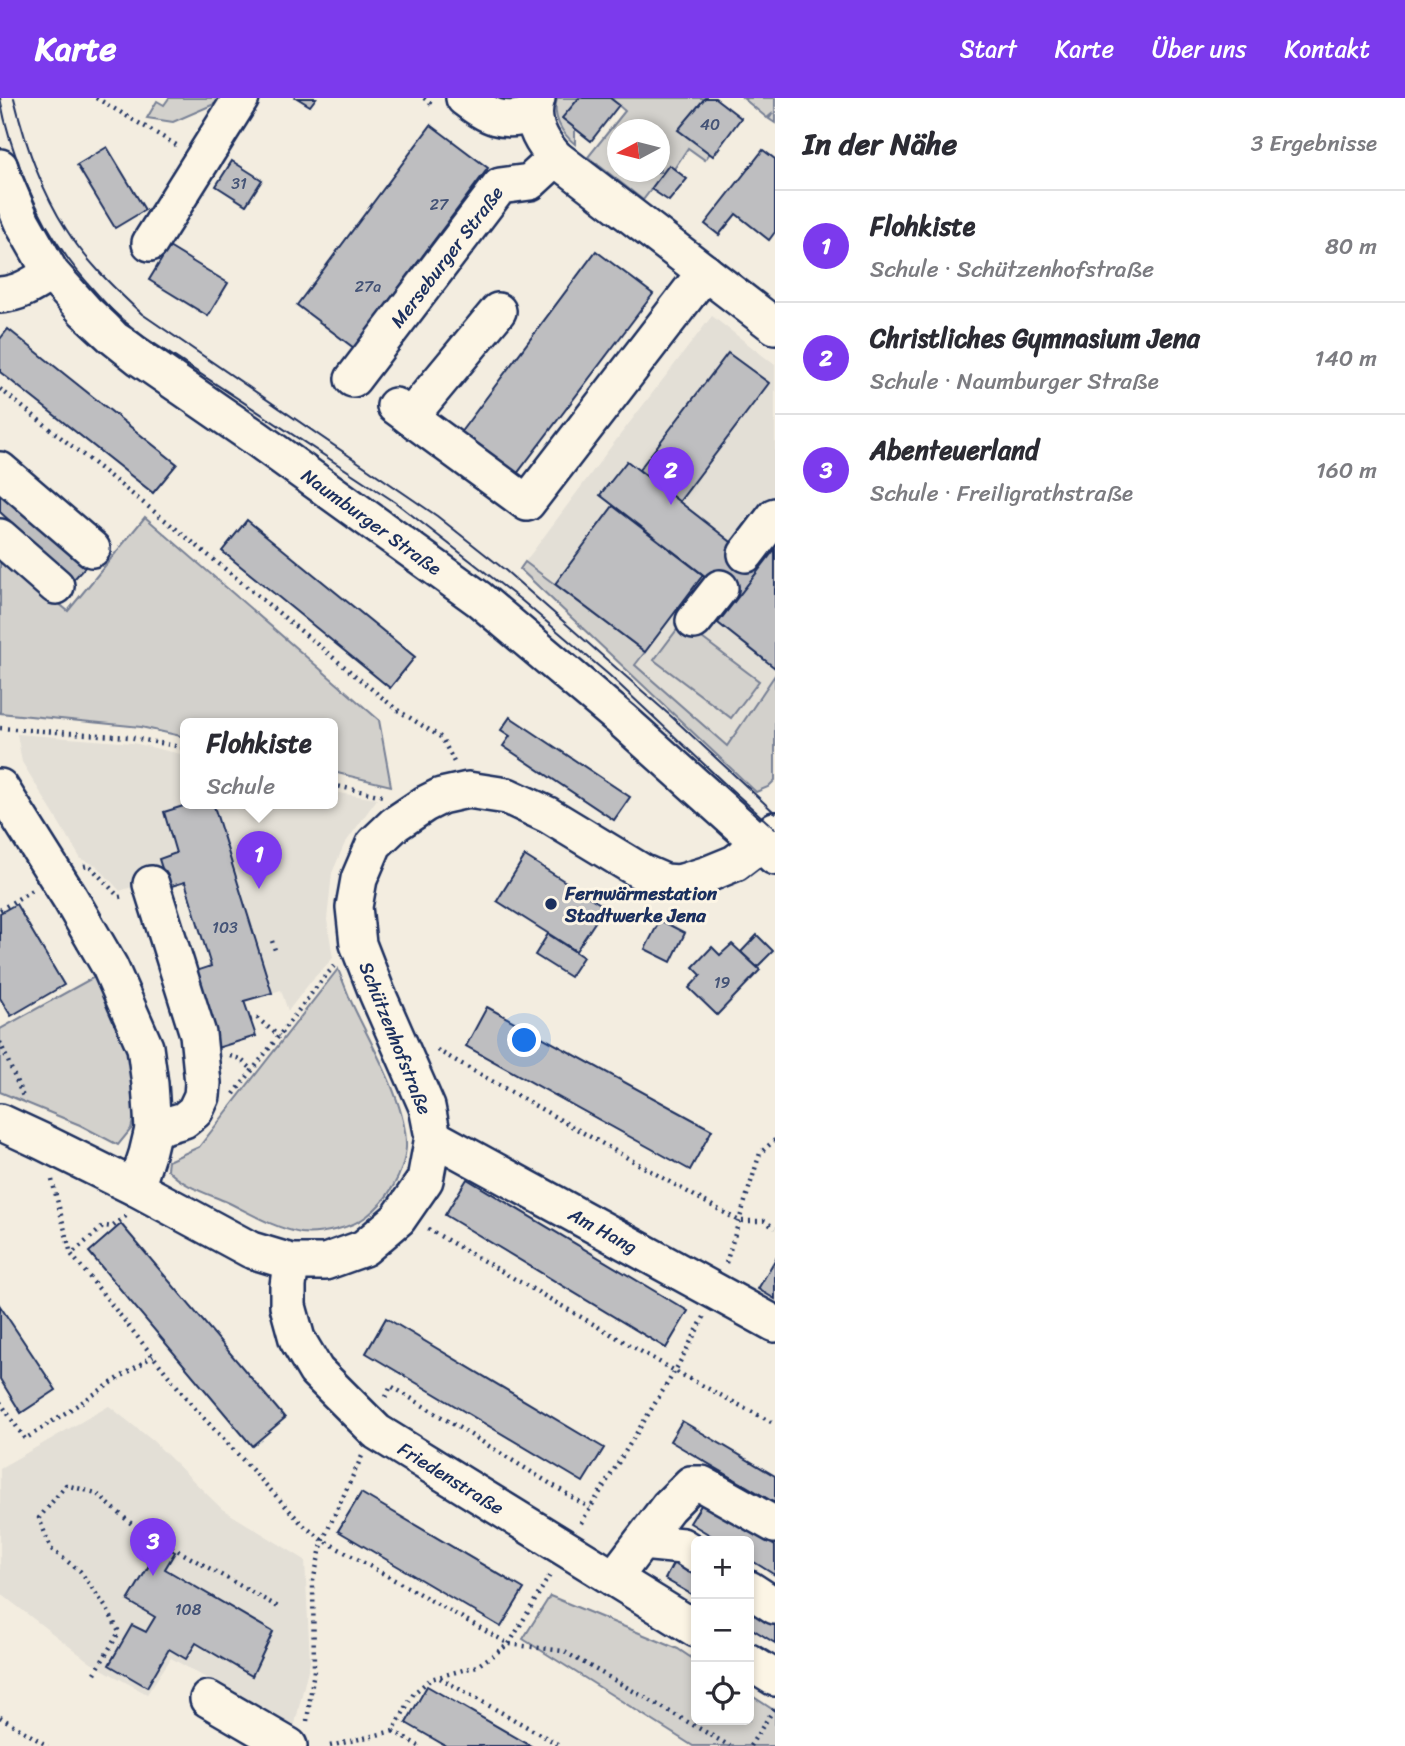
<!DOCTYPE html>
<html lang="de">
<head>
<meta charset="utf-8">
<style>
	body { margin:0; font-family:Sriracha,sans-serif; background:#f2f2f3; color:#2b2b33 }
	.controls { position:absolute; right:21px; bottom:21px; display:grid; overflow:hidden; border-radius:10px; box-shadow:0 4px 10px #0003 }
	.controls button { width:63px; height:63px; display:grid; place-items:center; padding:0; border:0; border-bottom:2px solid #e1e1e2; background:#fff; color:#2b2b33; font:35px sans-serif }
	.compass { position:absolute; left:607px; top:21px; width:63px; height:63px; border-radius:50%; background:#fff; box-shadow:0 4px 10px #0003; rotate:263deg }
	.you { position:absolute; left:525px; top:943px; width:24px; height:24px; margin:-18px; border:5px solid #fff; border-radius:50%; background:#1a73e8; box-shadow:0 0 0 10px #1a73e833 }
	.badge { display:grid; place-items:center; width:46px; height:46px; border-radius:50%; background:#7c3aed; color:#fff; font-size:23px; font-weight:700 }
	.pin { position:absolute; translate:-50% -58px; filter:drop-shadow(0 2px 4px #0008) }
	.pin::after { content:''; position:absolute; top:37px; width:24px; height:21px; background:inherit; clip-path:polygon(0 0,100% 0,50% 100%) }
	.popup { position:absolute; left:180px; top:620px; width:158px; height:91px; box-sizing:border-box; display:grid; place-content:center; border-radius:10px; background:#fff; filter:drop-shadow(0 2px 5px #0005); font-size:23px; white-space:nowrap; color:#7c7c81 }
	.popup b { font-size:26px; color:#2b2b33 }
	.popup::after { content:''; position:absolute; left:50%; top:100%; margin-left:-14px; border:14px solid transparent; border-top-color:#fff }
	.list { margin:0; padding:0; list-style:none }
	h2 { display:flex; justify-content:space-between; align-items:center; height:91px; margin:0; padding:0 28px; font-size:30px }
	h2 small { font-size:23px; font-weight:400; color:#7c7c81 }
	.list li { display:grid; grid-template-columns:46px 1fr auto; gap:21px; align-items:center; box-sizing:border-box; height:112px; padding:0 28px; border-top:2px solid #e1e1e2 }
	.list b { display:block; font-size:26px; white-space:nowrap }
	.list p { margin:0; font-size:23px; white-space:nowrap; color:#7c7c81 }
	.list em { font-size:23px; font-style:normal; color:#7c7c81 }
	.icon { flex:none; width:38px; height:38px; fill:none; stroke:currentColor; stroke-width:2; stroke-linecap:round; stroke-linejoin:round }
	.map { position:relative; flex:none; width:775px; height:1648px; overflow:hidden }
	header { display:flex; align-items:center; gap:42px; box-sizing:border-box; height:98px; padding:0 35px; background:#7c3aed; color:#fff }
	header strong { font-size:33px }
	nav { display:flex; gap:38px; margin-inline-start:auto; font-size:24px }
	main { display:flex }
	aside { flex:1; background:#fff }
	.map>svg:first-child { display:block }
	.built { fill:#e3dfd6 }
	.green { fill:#d3d1cc; stroke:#778095; stroke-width:2; fill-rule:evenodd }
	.building { fill:#bebec0; stroke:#1b2f5e; stroke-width:2 }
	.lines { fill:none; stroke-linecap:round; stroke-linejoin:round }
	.minor-casing { stroke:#1b2f5e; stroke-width:40 }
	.path { stroke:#1b2f5e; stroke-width:4.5; stroke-dasharray:2 5; stroke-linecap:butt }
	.minor { stroke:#fcf5e5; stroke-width:35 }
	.tram { stroke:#1b2f5e; stroke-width:2 }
	.poi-dot { fill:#1b2f5e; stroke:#fcf5e5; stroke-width:2.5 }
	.labels { text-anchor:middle; stroke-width:6; stroke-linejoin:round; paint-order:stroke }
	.number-label { font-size:16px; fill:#445376 }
	.street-label { font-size:19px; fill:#1b2f5e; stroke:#fcf5e5 }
	.poi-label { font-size:19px; font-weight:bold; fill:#1b2f5e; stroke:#fcf5e5; text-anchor:start }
</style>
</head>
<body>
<header>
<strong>Karte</strong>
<nav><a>Start</a><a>Karte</a><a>Über uns</a><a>Kontakt</a></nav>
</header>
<main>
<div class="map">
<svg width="775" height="1648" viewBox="0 0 775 1648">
	<rect width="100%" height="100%" fill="#f3ede0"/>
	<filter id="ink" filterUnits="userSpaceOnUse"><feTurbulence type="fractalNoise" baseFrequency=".0143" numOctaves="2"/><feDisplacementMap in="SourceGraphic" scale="14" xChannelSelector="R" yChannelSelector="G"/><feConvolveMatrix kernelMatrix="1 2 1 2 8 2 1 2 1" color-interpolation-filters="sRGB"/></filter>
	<g filter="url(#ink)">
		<g class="built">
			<polygon points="712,218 775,267 775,577 727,648 635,566 644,554 525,464 610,350"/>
			<polygon points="17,636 133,645 185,657 186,705 332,705 333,694 377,701 344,747 332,775 327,822 333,860 312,882 288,913 281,892 245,903 256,938 193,874 211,868 185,784 168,789 164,778 120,793 96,767 81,761 22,664"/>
			<polygon points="109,1308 153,1343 222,1411 305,1462 310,1563 294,1630 171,1560 147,1596 91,1565 0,1495 0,1370"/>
		</g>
		<g class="green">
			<polygon points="169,0 228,0 173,24 147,20 157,3 164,7"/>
			<path d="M557 0H579L575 30V46C561 35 552 18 557 0Z"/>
			<path d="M610 0H705L679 32 710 55 705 62 688 50 674 71 669 68 643 102 588 59 625 13ZM618 32H660V74H618Z"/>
			<polygon points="743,0 775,0 775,25 769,21 773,15 767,20"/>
			<polygon points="145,419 379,622 391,688 333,674 332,625 186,625 185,639 141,629 0,615 0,457 68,513"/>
			<polygon points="525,464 645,554 635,567 727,648 775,577 775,682 768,689 756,694 520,471"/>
			<polygon points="682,525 759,583 731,620 654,562"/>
			<path d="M338 871C342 881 346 891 350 901 368 942 408 1005 406 1050 404 1076 387 1103 367 1118 352 1130 320 1137 301 1135 274 1130 252 1116 227 1104 206 1095 182 1088 167 1071L168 1063 199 1049Z"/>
			<polygon points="96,878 130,954 135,1014 131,1031 118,1047 80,1027 0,994 0,931"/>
			<polygon points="550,1498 678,1551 696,1563 696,1622 749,1622 749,1596 775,1613 775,1648 693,1648 523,1541"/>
		</g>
		<g class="building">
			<polygon points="297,0 316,0 310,8"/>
			<polygon points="579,0 610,0 619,7 591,43 562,20"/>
			<polygon points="705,0 715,0 741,20 713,58 678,32"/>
			<polygon points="431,27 488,70 354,250 297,207"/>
			<polygon points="107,49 145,112 115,130 77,67"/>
			<polygon points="763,52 775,61 775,134 769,142 736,116 719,137 705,126"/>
			<polygon points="232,63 262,82 246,107 216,88"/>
			<polygon points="669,67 687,81 669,103 651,91"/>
			<polygon points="169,149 228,185 208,218 149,182"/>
			<polygon points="596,153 653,196 516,377 460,335"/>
			<polygon points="8,231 177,366 153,395 0,274 0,241"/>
			<polygon points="728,255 769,285 679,404 639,372"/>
			<polygon points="627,363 762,468 736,502 600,397"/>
			<polygon points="0,386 88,466 74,481 0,414"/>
			<polygon points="613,408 703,477 645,554 555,486"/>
			<polygon points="247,422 415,559 390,590 222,453"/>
			<polygon points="775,451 775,570 718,525"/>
			<polygon points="510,619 630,699 614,722 503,648 510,638 501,632"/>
			<polygon points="193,705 213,705 272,895 244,903 256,938 217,950 193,874 211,868 185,784 168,789 159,761 176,755 164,714"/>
			<polygon points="525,758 605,809 576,853 497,803"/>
			<polygon points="16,806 64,887 11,918 0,900 0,815"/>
			<polygon points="660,822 685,835 671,864 645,851"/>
			<polygon points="548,836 583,859 570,879 535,857"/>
			<polygon points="757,837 773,853 757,869 741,854"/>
			<polygon points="732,846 760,872 717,917 689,890 701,877 693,869 712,849 720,857"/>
			<polygon points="487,909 712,1032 690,1072 466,948"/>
			<polygon points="467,1081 688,1213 666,1250 445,1117"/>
			<polygon points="121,1126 285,1320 252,1348 89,1154"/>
			<polygon points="775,1162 775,1201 758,1191"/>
			<polygon points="0,1208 56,1292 21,1315 0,1281"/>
			<polygon points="386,1220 604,1350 583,1384 366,1255"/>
			<polygon points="682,1323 775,1378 775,1405 670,1343"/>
			<polygon points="361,1395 524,1491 501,1529 338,1433"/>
			<polygon points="703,1404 775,1448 775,1477 749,1461 749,1443 720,1443 690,1425"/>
			<polygon points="148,1438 175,1454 165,1471 273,1534 252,1578 196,1545 186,1561 169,1551 147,1589 109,1567 132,1527 146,1534 155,1519 128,1503 151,1464 138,1456"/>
			<polygon points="675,1462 696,1475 696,1499 665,1481"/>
			<polygon points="749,1505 775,1520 775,1545 749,1529"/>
			<polygon points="427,1588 531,1648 446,1648 406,1625"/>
		</g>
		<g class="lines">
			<defs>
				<g id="minor">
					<path d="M464 0C489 19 501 26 533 17"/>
					<path d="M537 0C529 23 540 43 556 60L775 228"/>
					<path id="s1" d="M0 69 4 82 22 124 51 175 85 213 111 237 140 260 256 340 479 501 621 621 775 759"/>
					<polyline points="150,145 241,0"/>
					<path d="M0 197C20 196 35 185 51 175"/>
					<path id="s2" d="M353 281 500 88 530 84 556 60"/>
					<polyline points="395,308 527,405 705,174"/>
					<polyline points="410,319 498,213"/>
					<polyline points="0,372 92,451"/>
					<polyline points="0,439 56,488"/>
					<polyline points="746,456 775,418"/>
					<polyline points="694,523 720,490"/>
					<polyline points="0,689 70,800 110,869 145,949 150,986 153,1031 147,1056 136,1090"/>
					<polyline points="151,786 198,936 203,985 202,998 195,1013 184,1022 153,1031"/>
					<polyline points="0,1024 41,1043 136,1090 251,1152 291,1164 325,1164 364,1150 398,1121 425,1082 433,1039 427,1009 377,895 358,846 354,809 359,781 374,746 395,726 425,706 441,698 468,692 507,698 548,717 642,774 665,784 679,785 708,776 735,765 760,746 775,732"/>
					<path id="s3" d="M433 1039 775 1226"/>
					<path id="s4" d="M291 1164 288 1188V1208L297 1241 316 1273 377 1334 696 1531"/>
					<polyline points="642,1444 682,1448 696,1457"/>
					<polyline points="614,1480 668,1409 691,1386 702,1386 775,1427"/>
					<polyline points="749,1491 775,1508"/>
					<polyline points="749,1564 775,1580"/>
					<polyline points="208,1601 289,1648"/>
				</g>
			</defs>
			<use href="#minor" class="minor-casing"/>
			<g class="path">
				<polyline points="96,0 178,48"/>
				<polyline points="424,0 434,8"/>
				<polyline points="0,291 180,434 396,611 442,640 455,666"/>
				<polyline points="0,630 129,639 186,650"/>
				<polyline points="332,687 383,698"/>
				<polyline points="244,752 248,765"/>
				<polyline points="84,768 89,767 119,799 124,798"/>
				<polyline points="0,812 32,792"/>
				<polyline points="272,843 276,855"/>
				<polyline points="250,922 257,920 279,938"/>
				<polyline points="0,944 24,1001"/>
				<polyline points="437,952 739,1123 764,1123 775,1130"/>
				<polyline points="230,958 240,961 253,972"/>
				<polyline points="234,996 325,878 335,868"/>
				<polyline points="52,1082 71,1156"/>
				<polyline points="126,1118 112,1129 104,1128 71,1156 192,1307 303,1427 323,1442 509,1546 563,1553 730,1648"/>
				<polyline points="428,1131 675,1273 775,1326"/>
				<polyline points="726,1165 760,1055 775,1042"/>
				<polyline points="386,1299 391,1288 590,1410"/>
				<polyline points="0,1304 25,1341 153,1258"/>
				<polyline points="581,1425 675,1273 704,1219"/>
				<polyline points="95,1575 119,1534 107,1511 80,1473 51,1451 39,1420 66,1387 96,1395 134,1428 280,1510"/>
				<polyline points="440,1580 561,1648"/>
				<polyline points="0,1619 48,1648"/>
				<polyline points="307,1623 314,1572 313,1483 323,1442 362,1358"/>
				<polyline points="393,1633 419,1648"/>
				<polyline points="330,1648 393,1633 414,1595 431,1581 477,1568 509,1546 550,1477"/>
				<polyline points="750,1648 774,1611"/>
			</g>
			<use href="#minor" class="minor"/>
			<g class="tram">
				<path d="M0 0C10 54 36 118 69 162 86 185 106 206 126 227L395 404 521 502 609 577 723 684 775 731"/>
				<path d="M14 0C25 45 41 92 66 131 86 163 114 190 142 216L437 418 505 472 673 620 775 715"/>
			</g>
		</g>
	</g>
	<circle class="poi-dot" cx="551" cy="806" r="7"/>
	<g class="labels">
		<g class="number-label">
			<text x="710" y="32">40</text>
			<text x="239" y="91">31</text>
			<text x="439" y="112">27</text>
			<text x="368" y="194">27a</text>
			<text x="225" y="835">103</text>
			<text x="722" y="890">19</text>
			<text x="188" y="1517">108</text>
		</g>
		<g class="street-label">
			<text dy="7" stroke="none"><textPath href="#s2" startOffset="154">Merseburger Straße</textPath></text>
			<text dy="7" stroke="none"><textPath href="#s1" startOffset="525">Naumburger Straße</textPath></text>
			<text transform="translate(396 940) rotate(68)" y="7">Schützenhofstraße</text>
			<text dy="7" stroke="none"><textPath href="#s3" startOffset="194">Am Hang</textPath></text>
			<text dy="7" stroke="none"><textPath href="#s4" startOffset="289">Friedenstraße</textPath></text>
		</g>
		<g class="poi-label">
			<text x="565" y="802">Fernwärmestation<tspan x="565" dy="22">Stadtwerke Jena</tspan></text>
		</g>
	</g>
</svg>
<div class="controls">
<button>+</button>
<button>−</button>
<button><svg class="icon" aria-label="locate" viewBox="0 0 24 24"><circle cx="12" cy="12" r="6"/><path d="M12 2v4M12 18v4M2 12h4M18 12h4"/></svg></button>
</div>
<svg class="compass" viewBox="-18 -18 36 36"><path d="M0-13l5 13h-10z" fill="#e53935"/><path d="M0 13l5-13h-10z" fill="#7c7c81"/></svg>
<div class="you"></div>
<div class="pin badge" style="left:259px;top:791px">1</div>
<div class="popup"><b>Flohkiste</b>Schule</div>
<div class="pin badge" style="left:671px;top:407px">2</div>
<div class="pin badge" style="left:153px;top:1478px">3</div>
</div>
<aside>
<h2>In der Nähe<small>3 Ergebnisse</small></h2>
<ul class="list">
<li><span class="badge">1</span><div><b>Flohkiste</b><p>Schule · Schützenhofstraße</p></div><em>80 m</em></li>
<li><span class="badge">2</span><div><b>Christliches Gymnasium Jena</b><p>Schule · Naumburger Straße</p></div><em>140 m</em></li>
<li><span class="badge">3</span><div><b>Abenteuerland</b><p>Schule · Freiligrathstraße</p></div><em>160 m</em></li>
</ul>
</aside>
</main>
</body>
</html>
